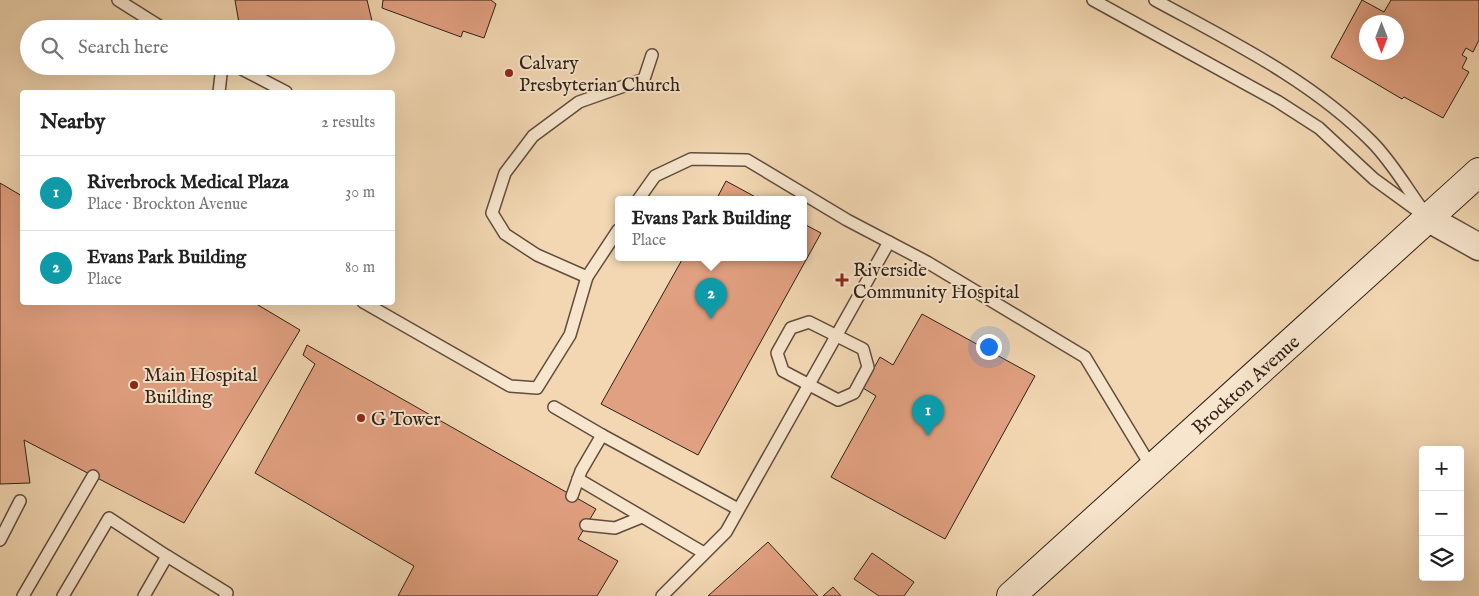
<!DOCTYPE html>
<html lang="en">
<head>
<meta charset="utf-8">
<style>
	body { margin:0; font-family:"IM FELL English",serif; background:#f2f2f2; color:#222 }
	.controls { position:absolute; right:15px; bottom:15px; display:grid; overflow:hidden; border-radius:5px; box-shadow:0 5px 20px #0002 }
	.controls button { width:45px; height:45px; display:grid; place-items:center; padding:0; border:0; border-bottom:1px solid #e0e0e0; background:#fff; color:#222; font:25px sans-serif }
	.compass { position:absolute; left:1359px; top:15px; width:45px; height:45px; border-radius:50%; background:#fff; box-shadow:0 5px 20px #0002; rotate:180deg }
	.you { position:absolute; left:988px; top:346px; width:18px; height:18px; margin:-12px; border:4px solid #fff; border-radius:50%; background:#1a73e8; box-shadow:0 0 0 8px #1a73e833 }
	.badge { display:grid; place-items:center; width:32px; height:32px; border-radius:50%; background:#2563eb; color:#fff; font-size:16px; font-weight:700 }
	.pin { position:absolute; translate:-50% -41px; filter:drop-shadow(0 1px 2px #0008) }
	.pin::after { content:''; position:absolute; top:26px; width:18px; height:15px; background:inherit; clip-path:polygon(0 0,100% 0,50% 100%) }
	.popup { position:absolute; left:615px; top:196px; width:192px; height:65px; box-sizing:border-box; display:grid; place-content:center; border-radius:5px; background:#fff; filter:drop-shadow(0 1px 4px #0005); font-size:16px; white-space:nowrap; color:#767676 }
	.popup b { font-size:19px; color:#222 }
	.popup::after { content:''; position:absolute; left:50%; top:100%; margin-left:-10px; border:10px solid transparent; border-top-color:#fff }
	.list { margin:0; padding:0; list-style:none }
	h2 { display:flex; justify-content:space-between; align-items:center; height:65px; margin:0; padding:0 20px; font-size:21px }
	h2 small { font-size:16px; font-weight:400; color:#767676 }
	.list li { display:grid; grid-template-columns:32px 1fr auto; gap:15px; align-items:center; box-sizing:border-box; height:75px; padding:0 20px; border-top:1px solid #e0e0e0 }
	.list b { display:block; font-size:19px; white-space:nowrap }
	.list p { margin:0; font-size:16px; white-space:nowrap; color:#767676 }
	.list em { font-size:16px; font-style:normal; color:#767676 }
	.icon { flex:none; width:28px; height:28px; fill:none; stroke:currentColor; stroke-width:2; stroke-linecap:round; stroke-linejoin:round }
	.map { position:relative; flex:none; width:1479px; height:596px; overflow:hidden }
	.search { position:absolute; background:#fff; box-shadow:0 5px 20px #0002; left:20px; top:20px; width:375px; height:55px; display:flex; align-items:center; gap:12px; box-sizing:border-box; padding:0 18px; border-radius:28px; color:#767676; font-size:19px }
	.panel { position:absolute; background:#fff; box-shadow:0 5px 20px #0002; left:20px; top:90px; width:375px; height:215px; border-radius:5px }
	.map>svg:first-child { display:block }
	.building { fill:#e1a081; stroke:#2f1f16; fill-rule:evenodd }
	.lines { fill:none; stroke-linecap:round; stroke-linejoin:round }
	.service-casing { stroke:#604d3d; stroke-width:14 }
	.tertiary-casing { stroke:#604d3d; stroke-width:29 }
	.secondary-casing { stroke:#2f1f16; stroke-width:30 }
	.service { stroke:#f7e5cd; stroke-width:11 }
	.tertiary { stroke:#f7e5cd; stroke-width:26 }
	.secondary { stroke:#f7e5cd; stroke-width:28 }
	.poi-dot { fill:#8f2418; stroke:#f7e5cd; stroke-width:2 }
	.labels { text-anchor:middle; stroke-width:4; stroke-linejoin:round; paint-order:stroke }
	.poi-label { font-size:19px; fill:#2f1f16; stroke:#f7e5cd; text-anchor:start }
	.street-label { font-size:19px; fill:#2f1f16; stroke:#f7e5cd }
</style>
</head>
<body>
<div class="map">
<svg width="1479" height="596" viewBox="0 0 1479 596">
	<rect width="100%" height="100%" fill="#f2d7b2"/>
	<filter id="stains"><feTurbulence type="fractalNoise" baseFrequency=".004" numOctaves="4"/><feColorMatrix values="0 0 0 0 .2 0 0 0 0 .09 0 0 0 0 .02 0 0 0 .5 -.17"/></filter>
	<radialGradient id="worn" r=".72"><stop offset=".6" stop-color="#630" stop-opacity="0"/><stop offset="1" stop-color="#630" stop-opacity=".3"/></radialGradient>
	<g class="building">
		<polygon points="235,0 367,0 372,21 339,27 340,29 240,29"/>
		<polygon points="383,0 491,0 496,4 484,38 463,31 461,37 382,8"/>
		<path d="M1362 0 1384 12 1391 0H1479V40L1473 52 1466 48 1462 55 1467 58 1462 68 1469 72 1443 118 1404 97 1402 99 1331 57ZM1366 22H1396V52H1366Z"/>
		<polygon points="726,181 761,200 716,200"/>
		<polygon points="0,183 22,196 22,302 253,302 300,330 184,523 24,440 30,483 0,484"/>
		<polygon points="804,224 821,233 698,455 601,404 683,258 804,258"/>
		<polygon points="922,314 1035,376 945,539 831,477 876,396 863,388 880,357 893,365"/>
		<polygon points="307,345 596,509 578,539 618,561 597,596 398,596 414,566 255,473 315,364 303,355"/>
		<polygon points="768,542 818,596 708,596"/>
		<polygon points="872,553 914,582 904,596 879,596 854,579"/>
		<polygon points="833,587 841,596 823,596"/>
	</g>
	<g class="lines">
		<defs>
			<g id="service">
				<polyline points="118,0 164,29"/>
				<polyline points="1093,0 1277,101 1319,128 1374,179 1429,219"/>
				<path d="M1155 0C1230 41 1311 80 1372 142 1391 161 1406 187 1422 209"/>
				<polyline points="236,66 286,92"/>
				<polyline points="219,92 222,66"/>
				<polyline points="638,200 655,176 691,159 747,160 847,220 927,262 1085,357 1152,468"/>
				<polyline points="618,230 587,277 537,255 505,234 492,213 505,173 533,136 579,102 644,79 652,55"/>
				<polyline points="363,302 510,386 537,388 570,335 587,277"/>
				<polygon points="809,322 863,349 868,367 854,393 838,400 783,371 777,353 791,328"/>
				<polyline points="554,407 602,435"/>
				<polyline points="578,479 704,553"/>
				<polyline points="572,496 581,471 602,435 738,509"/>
				<polyline points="586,525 615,528 642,517"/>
				<polyline points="0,540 20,501"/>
				<polyline points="167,556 227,593 225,596"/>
				<polyline points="23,596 93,476"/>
				<polyline points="63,596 109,518 167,556 144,596"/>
				<polyline points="662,596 726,532 889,242"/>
			</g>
			<polyline id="tertiary" points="1429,219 1479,247"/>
			<polyline id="secondary" points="1011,596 1479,172"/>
		</defs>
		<use href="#service" class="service-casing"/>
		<use href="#tertiary" class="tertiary-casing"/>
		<use href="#secondary" class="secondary-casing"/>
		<use href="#service" class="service"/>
		<use href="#tertiary" class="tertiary"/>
		<use href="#secondary" class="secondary"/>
	</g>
	<g class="poi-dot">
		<circle cx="509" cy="73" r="5"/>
		<path d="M839.5 272.5h5v5h5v5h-5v5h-5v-5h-5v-5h5z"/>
		<circle cx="134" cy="385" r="5"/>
		<circle cx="361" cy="418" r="5"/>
	</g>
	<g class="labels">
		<g class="poi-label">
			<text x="519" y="69">Calvary<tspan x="519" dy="22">Presbyterian Church</tspan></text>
			<text x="853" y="276">Riverside<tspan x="853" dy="22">Community Hospital</tspan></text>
			<text x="144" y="381">Main Hospital<tspan x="144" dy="22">Building</tspan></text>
			<text x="371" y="425">G Tower</text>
		</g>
		<g class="street-label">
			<text transform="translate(1245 384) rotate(-42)" y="7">Brockton Avenue</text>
		</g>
	</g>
	<rect width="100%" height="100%" filter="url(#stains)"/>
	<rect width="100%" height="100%" fill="url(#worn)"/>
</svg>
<div class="controls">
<button>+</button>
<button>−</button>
<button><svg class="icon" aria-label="layers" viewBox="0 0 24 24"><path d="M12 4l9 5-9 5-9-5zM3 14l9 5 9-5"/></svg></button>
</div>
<svg class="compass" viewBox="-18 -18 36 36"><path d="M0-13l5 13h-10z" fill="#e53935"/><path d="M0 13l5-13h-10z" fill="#767676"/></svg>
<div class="you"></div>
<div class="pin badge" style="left:928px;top:436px;background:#0f9aa8">1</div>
<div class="pin badge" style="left:711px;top:319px;background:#0f9aa8">2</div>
<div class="popup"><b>Evans Park Building</b>Place</div>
<div class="search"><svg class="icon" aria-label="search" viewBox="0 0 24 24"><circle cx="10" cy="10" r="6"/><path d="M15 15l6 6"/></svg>Search here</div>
<section class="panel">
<h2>Nearby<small>2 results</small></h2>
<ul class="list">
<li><span class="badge" style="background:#0f9aa8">1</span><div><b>Riverbrock Medical Plaza</b><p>Place · Brockton Avenue</p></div><em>30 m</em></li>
<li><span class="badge" style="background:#0f9aa8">2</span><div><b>Evans Park Building</b><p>Place</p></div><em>80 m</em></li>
</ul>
</section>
</div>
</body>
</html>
